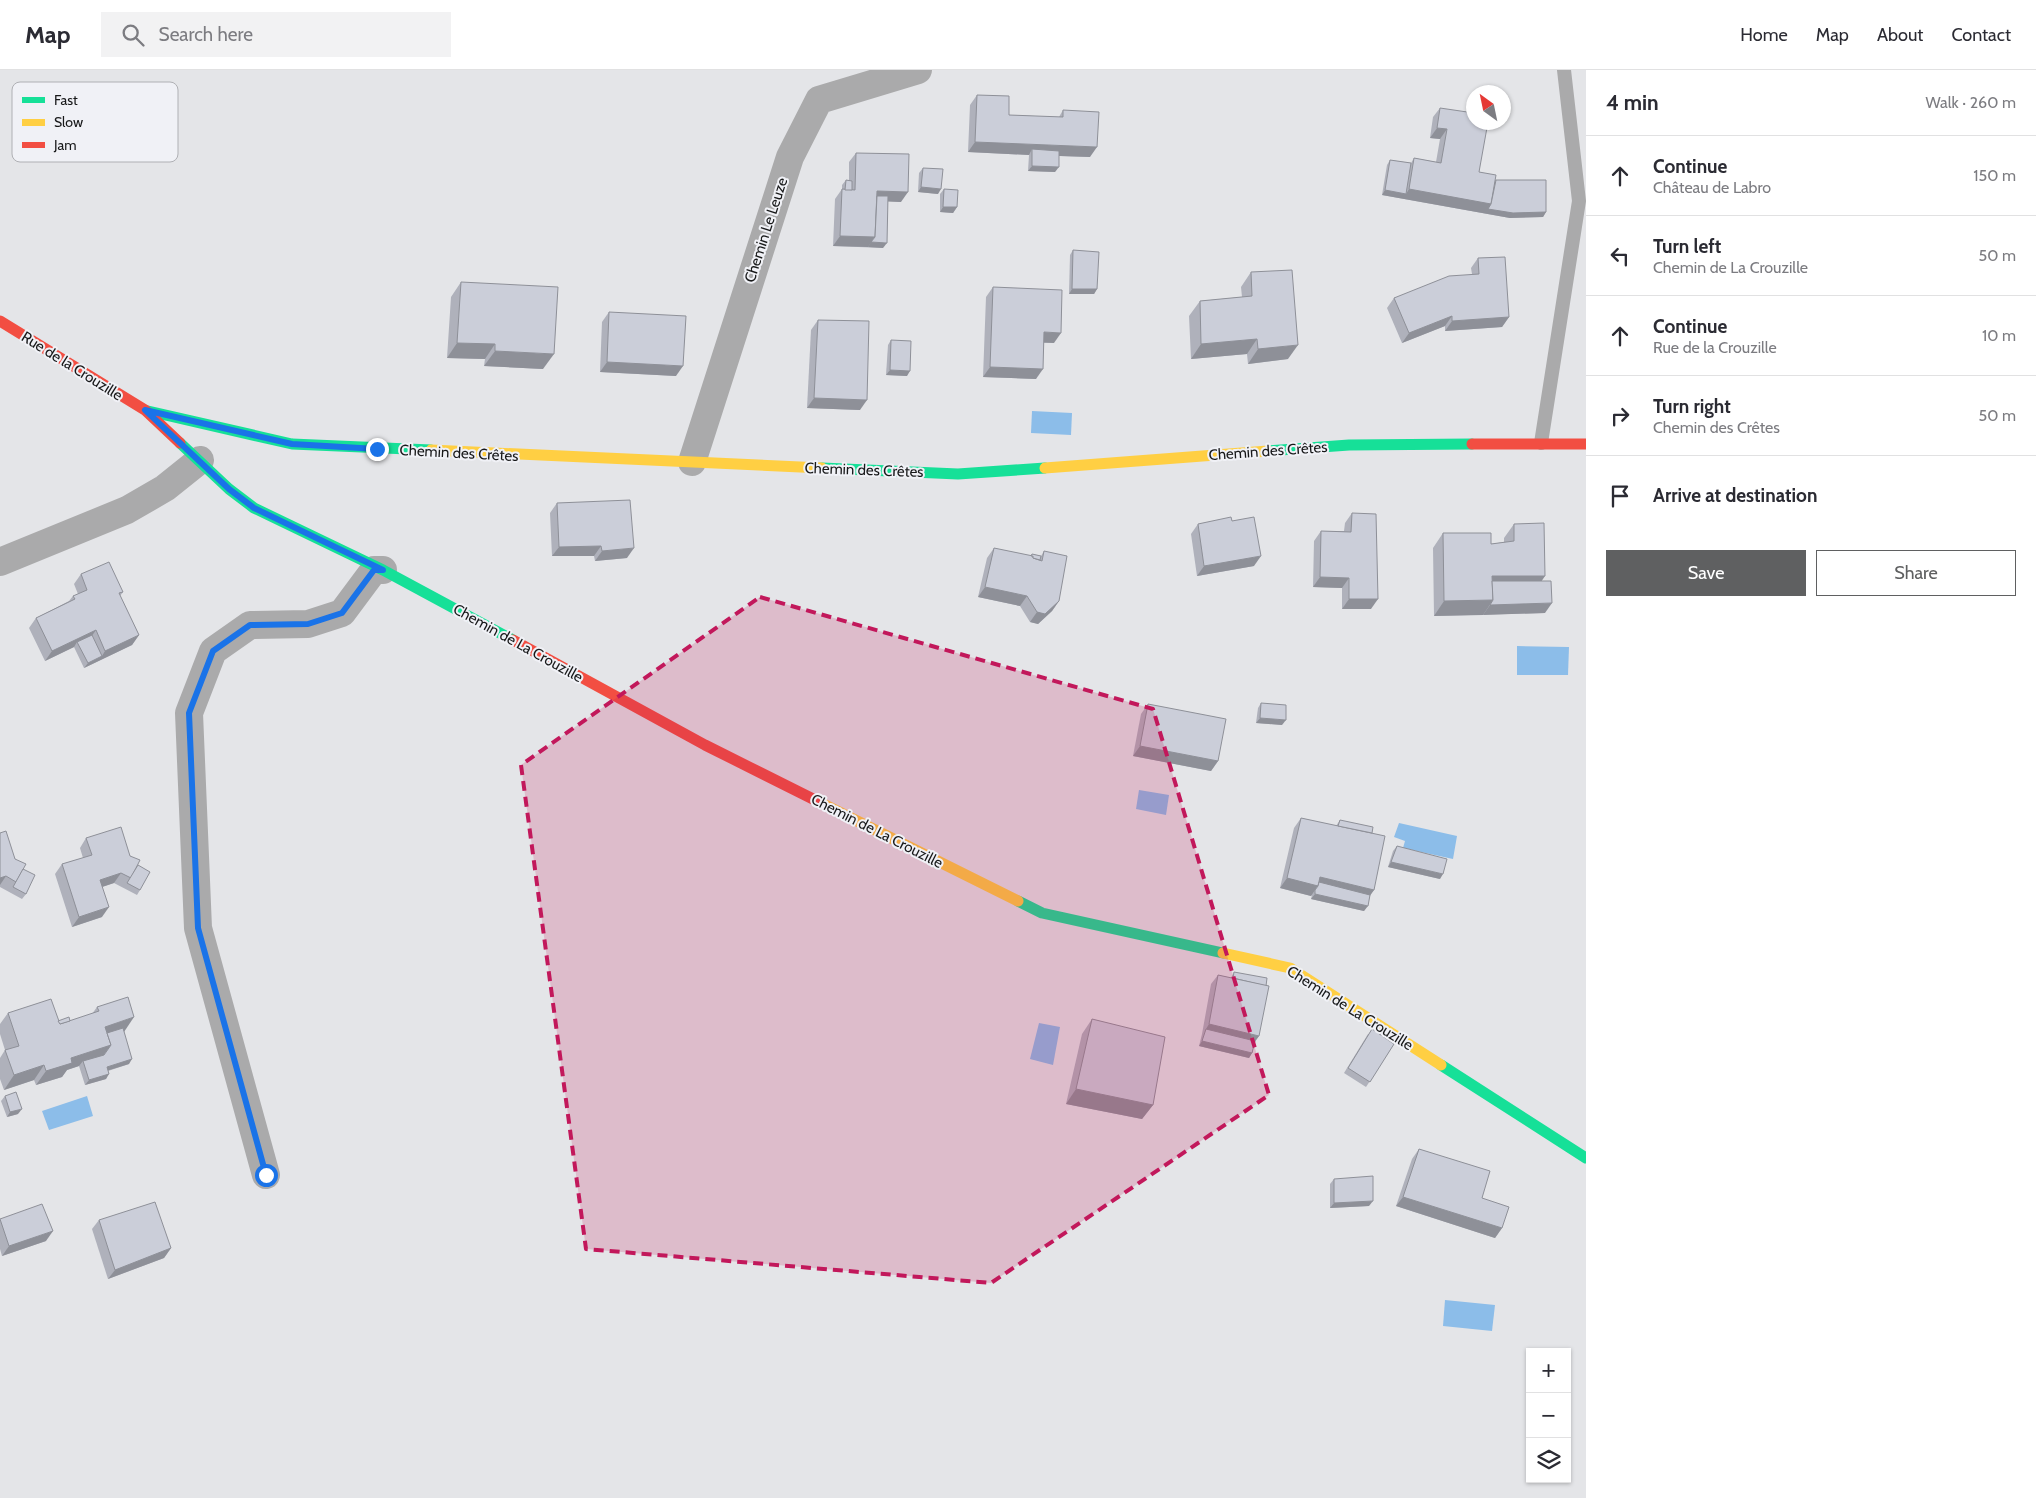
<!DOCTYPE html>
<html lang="en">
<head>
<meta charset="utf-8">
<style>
	body { margin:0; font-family:Cabin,sans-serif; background:#f2f2f3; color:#2b2b33 }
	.controls { position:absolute; right:15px; bottom:15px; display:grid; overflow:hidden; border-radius:0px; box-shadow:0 1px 4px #0004 }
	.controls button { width:45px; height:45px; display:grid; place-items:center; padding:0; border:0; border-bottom:1px solid #e1e1e2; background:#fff; color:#2b2b33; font:25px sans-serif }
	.compass { position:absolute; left:1466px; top:15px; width:45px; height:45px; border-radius:50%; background:#fff; box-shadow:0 1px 4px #0004; rotate:327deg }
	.stop { position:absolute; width:15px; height:15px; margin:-11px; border:4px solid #1a73e8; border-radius:50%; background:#fff }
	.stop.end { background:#1a73e8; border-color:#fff; box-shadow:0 1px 5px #0008 }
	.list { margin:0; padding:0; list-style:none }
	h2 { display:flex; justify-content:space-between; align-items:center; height:65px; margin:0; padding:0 20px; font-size:21px }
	h2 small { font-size:16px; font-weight:400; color:#7c7c81 }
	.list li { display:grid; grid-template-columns:32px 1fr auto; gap:15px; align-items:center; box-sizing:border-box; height:80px; padding:0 20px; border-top:1px solid #e1e1e2 }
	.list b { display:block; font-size:19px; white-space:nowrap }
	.list p { margin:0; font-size:16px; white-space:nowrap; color:#7c7c81 }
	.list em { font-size:16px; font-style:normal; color:#7c7c81 }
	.actions { display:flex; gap:10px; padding:15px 20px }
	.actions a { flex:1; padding:11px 0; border:1px solid #5f6061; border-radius:0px; text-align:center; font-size:18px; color:#5f6061 }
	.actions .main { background:#5f6061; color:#fff }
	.icon { flex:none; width:28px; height:28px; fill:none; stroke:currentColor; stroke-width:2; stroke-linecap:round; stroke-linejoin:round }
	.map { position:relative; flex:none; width:1586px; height:1428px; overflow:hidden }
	header { display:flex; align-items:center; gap:30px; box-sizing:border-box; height:70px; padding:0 25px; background:#fff; border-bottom:1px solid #e1e1e2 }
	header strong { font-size:24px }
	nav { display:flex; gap:28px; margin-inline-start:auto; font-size:18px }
	.search { width:350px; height:45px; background:#f2f2f3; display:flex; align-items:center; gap:12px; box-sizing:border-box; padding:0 18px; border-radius:0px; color:#7c7c81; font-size:19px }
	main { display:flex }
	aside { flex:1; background:#fff }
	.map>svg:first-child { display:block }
	.water { fill:#8cbde9 }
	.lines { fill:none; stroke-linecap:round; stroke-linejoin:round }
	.lane { stroke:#aaaaab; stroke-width:14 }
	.street { stroke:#aaaaab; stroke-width:28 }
	.fast { stroke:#16e098; stroke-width:11 }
	.slow { stroke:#ffcf43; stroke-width:11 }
	.jam { stroke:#f24e42; stroke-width:11 }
	.wall { fill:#afb1bb }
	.shaded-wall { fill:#8e9098 }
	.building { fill:#cbced9; stroke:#8e9098 }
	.route { stroke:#1a73e8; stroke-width:6 }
	.marked { fill:#c2185b; fill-opacity:0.2; stroke:#c2185b; stroke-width:4; stroke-dasharray:10 6; stroke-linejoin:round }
	.labels { text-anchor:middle; stroke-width:4; stroke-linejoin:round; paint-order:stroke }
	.street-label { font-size:15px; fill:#171819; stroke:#f0f1f6 }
	.key { fill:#f0f1f6; stroke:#afb0b4; stroke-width:1 }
	.key-label { font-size:14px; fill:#171819 }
</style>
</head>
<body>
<header>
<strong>Map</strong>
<div class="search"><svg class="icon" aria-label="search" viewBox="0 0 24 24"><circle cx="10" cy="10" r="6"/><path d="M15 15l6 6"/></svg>Search here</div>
<nav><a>Home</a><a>Map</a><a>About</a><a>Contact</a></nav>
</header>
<main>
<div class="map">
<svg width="1586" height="1428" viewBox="0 0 1586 1428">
	<rect width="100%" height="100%" fill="#e4e5e8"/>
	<g class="water">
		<polygon points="1032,341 1072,343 1071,365 1031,363"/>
		<polygon points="1517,576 1569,577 1568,605 1517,605"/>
		<polygon points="1139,720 1169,725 1166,745 1136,739"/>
		<polygon points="1399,753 1457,766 1453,789 1403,778 1405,771 1394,767"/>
		<polygon points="1039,953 1060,957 1053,995 1030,989"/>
		<polygon points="87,1026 93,1046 49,1060 42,1041"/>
		<polygon points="1445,1230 1495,1235 1492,1261 1443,1256"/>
	</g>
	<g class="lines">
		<polyline class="lane" points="1541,373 1579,131 1564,0"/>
		<g class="street">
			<polyline points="692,392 790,87 819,30 918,0"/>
			<polyline points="0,492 127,440 165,418 200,390"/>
			<polyline points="266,1105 198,858 189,643 213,581 250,555 308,554 342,543 374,500 383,500"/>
		</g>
		<g class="fast">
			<polyline points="148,341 292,374 431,380"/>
			<polyline points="180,373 229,419 254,438 383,500 513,570"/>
			<polyline points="1268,381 1349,375 1472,374"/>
			<polyline points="822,398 958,404 1045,398"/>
			<polyline points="1018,831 1042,843 1223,883"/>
			<polyline points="1441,995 1586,1088"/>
		</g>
		<g class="slow">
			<polyline points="431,380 822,398"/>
			<polyline points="1045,398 1268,381"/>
			<polyline points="817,731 1018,831"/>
			<polyline points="1223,883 1290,898 1441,995"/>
		</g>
		<g class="jam">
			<polyline points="0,251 145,340 180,373"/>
			<polyline points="1472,374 1586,374"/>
			<polyline points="513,570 705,675 817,731"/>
		</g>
	</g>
	<g class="wall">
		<polygon points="977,25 1009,45 1059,47 1063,40 1090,87 1059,86 1055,102 1028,101 1029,85 968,82 970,35"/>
		<polygon points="1440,38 1479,102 1496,110 1546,142 1543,147 1510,148 1382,125 1387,95 1390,90 1411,93 1414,88 1436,92 1440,69 1430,68 1433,47"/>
		<polygon points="856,83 901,132 888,131 883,178 833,176 835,129 842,119 842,115 846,110 849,110 849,92"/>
		<polygon points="923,98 938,124 918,122 919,103"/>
		<polygon points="944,119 957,137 953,143 940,142 940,124"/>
		<polygon points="1073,180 1097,219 1094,224 1069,224 1070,185"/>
		<polygon points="1478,188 1509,247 1502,257 1445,261 1445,256 1402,273 1387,238 1394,228 1472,204 1471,198"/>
		<polygon points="1251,202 1288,289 1248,294 1247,284 1191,289 1189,246 1200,231 1242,227 1241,217"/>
		<polygon points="461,212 543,299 484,296 485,289 447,288 451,227"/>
		<polygon points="993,217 1054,273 1044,273 1036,309 983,307 986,227"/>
		<polygon points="609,242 676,306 600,302 602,252"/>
		<polygon points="818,250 860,340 807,338 811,260"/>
		<polygon points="891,270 907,306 886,305 888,275"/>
		<polygon points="557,433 627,488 595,491 594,486 552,486 550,443"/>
		<polygon points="1352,443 1371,539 1342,539 1342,518 1313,517 1314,471 1321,461 1344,461 1345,453"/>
		<polygon points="1232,451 1254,496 1197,506 1191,464 1198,454"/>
		<polygon points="1514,454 1542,511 1545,543 1434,546 1433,478 1443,463 1491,474 1504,472 1504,468"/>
		<polygon points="994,478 1030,486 1032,484 1041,486 1044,481 1059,531 1052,541 1038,554 1030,552 1020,536 978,527 987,488"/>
		<polygon points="81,504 123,522 120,526 139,565 132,575 84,598 74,577 45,591 29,558 36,548 69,531 73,526 78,524 74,514"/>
		<polygon points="1261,633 1282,655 1256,653 1258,638"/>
		<polygon points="1148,634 1218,691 1211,701 1133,686 1141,644"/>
		<polygon points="1301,748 1336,756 1340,750 1372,763 1374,820 1370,825 1364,841 1311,829 1312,825 1311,826 1280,818 1294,758"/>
		<polygon points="0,763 15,789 23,799 26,824 22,829 0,817"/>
		<polygon points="86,768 130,786 138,795 140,820 137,825 114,813 102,817 102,847 72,857 55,804 62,794 83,788 80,778"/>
		<polygon points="1397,776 1440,809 1388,797 1393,781"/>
		<polygon points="1234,902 1259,966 1255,971 1252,983 1249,988 1199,976 1202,964 1211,914 1218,905 1231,908"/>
		<polygon points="97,937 124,962 129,994 108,1001 106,1009 85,1015 79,996 67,1000 62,1007 36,1015 34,1010 4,1020 0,1009 0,988 5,980 0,964 0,954 8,943 58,951 70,951 92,944"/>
		<polygon points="1092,949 1153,1035 1142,1049 1066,1034 1082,964"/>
		<polygon points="1368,964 1394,974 1366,1017 1344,1003"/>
		<polygon points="5,1026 18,1044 7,1047 1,1031"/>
		<polygon points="1419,1079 1482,1128 1502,1158 1495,1168 1396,1136 1412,1089"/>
		<polygon points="1334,1109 1369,1136 1330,1138 1330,1114"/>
		<polygon points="0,1149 46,1171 2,1186 0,1179"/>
		<polygon points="99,1150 171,1178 164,1188 108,1209 92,1159"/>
	</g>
	<g class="shaded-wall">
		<polygon points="1437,58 1447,59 1440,69 1430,68"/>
		<polygon points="975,72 1097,77 1090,87 1032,85 1032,79 1029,85 968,82"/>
		<polygon points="1032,96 1059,97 1055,102 1028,101"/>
		<polygon points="921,117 941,119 938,124 918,122"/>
		<polygon points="1409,119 1546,142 1543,147 1510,148 1382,125 1385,120 1406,124"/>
		<polygon points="877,121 908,122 901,132 873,131"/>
		<polygon points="943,137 957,137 953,143 940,142"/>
		<polygon points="840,166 875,167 868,177 833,176"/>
		<polygon points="871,172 887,173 883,178 868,177"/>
		<polygon points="1072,219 1097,219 1094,224 1069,224"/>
		<polygon points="1452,246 1445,256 1402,273 1409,263"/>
		<polygon points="1509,247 1502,257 1445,261 1452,251"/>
		<polygon points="1044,262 1061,263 1054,273 1037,272"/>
		<polygon points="1257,269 1247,284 1191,289 1201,274"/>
		<polygon points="457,273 495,274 485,289 447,288"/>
		<polygon points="1298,275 1288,289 1248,294 1258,279"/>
		<polygon points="495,281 554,284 543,299 484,296"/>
		<polygon points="607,292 683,296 676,306 600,302"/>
		<polygon points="990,297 1043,299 1036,309 983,307"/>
		<polygon points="890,300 910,301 907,306 886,305"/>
		<polygon points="814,328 867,330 860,340 807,338"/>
		<polygon points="601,476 594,486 552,486 559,477"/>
		<polygon points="634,478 627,488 595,491 602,481"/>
		<polygon points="1261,486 1254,496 1197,506 1204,496"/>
		<polygon points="1492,506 1545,506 1535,521 1489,521"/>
		<polygon points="1320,507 1349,508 1342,518 1313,517"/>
		<polygon points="985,517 1027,526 1020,536 978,527"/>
		<polygon points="1349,529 1378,529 1371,539 1342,539"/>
		<polygon points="1493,530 1483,545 1434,546 1444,531"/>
		<polygon points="1059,531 1052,541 1038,554 1030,552 1037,542"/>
		<polygon points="1552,533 1545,543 1483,545 1490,535"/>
		<polygon points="96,560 89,570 77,572 74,577 45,591 52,581"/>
		<polygon points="139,565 132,575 84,598 88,593 102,586 105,581"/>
		<polygon points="1260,648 1286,650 1282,655 1256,653"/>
		<polygon points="1140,676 1218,691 1211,701 1133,686"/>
		<polygon points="1391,792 1443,804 1440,809 1388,797"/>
		<polygon points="121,803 114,813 93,820 100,810"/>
		<polygon points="6,806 0,815 0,808"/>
		<polygon points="1320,807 1374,820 1367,830 1317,817 1311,826 1280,818 1287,808"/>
		<polygon points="1315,824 1368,836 1364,841 1311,829"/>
		<polygon points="109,837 102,847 72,857 79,847"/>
		<polygon points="134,947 124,962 99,970 105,957"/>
		<polygon points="1209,954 1259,966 1252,976 1206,959"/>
		<polygon points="1202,971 1252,983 1249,988 1199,976"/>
		<polygon points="111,975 100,990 83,991 79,996 67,1000 62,1007 36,1015 46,1001 71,988"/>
		<polygon points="132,989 129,994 103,1002 107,997"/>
		<polygon points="44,995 34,1010 4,1020 14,1005"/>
		<polygon points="109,1004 106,1009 85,1015 89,1010"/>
		<polygon points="1076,1019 1153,1035 1142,1049 1066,1034"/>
		<polygon points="22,1039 18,1044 7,1047 10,1042"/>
		<polygon points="1403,1127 1502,1158 1495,1168 1396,1136"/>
		<polygon points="1373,1131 1369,1136 1330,1138 1334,1133"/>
		<polygon points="53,1161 46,1171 2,1186 9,1176"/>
		<polygon points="171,1178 164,1188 108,1209 115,1200"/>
	</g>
	<g class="building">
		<polygon points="977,25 1009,26 1009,45 1063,47 1063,40 1099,42 1097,77 975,72"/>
		<polygon points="1440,38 1474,43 1474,52 1488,52 1479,102 1496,105 1491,134 1409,119 1414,88 1441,93 1447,59 1437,58"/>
		<polygon points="1032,79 1059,81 1059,97 1032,96"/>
		<polygon points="856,83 909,84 908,122 877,121 875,167 840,166 842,119 855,120"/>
		<polygon points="1390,90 1411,93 1406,124 1385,120"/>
		<polygon points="923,98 943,99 941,119 921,117"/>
		<polygon points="846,110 852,111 852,120 845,120"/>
		<polygon points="1496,110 1546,110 1546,142 1513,143 1488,139 1491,134"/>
		<polygon points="944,119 958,120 957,137 943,137"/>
		<polygon points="877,126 888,126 887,173 871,172 875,167"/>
		<polygon points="1073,180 1099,182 1097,219 1072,219"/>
		<polygon points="1505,187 1509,247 1452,251 1452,246 1409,263 1394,228 1449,206 1479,204 1478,188"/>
		<polygon points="1292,200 1298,275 1258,279 1257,269 1201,274 1200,231 1252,226 1251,202"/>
		<polygon points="461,212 558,217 554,284 495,281 495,274 457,273"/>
		<polygon points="993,217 1062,220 1061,263 1044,262 1043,299 990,297"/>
		<polygon points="609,242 686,246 683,296 607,292"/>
		<polygon points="818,250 869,251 867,330 814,328"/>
		<polygon points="891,270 911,271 910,301 890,300"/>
		<polygon points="630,430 634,478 602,481 601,476 559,477 557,433"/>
		<polygon points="1352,443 1376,444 1378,529 1349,529 1349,508 1320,507 1321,461 1351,462"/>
		<polygon points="1231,447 1232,451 1254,447 1261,486 1204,496 1198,454"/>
		<polygon points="1544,453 1545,506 1492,506 1493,530 1444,531 1443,463 1491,463 1491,474 1514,471 1514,454"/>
		<polygon points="994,478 1033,486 1033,488 1042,491 1044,481 1067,486 1059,531 1045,544 1037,542 1027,526 985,517"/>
		<polygon points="1032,484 1041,486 1040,490 1033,488 1033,486 1031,486"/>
		<polygon points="109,492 123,522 119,523 139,565 105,581 96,560 52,581 36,548 75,529 73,526 87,520 81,504"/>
		<polygon points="1492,511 1551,511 1552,533 1490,535 1493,530"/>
		<polygon points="92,565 102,586 88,593 77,572"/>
		<polygon points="1261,633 1286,635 1286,650 1260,648"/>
		<polygon points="1148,634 1226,649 1218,691 1140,676"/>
		<polygon points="1301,748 1385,766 1374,820 1320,807 1318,816 1287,808"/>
		<polygon points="1340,750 1373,757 1372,763 1338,756"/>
		<polygon points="121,757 130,786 140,790 131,808 121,803 100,810 109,837 79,847 62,794 92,785 86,768"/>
		<polygon points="6,761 15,789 26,794 16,812 6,806 0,808 0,763"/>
		<polygon points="1397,776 1447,789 1443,804 1391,792"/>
		<polygon points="138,795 150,802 140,820 127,813"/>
		<polygon points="23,799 35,805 26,824 13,817"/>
		<polygon points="1319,812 1370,825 1368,836 1315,824 1315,820 1318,816"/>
		<polygon points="1234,902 1267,908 1266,916 1233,908"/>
		<polygon points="1218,905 1269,916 1259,966 1209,954"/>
		<polygon points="128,927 134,947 105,957 111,975 71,988 72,993 46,1001 44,995 14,1005 5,980 19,976 8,943 51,929 60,954 99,941 97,937"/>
		<polygon points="69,947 70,951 60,954 58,951"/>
		<polygon points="1092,949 1165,967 1153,1035 1076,1019"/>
		<polygon points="123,958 132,989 107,997 109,1004 89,1010 83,991 104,985 111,975 107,963"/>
		<polygon points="1206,959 1255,971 1252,983 1202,971"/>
		<polygon points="1372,959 1394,974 1370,1012 1348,998"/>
		<polygon points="16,1022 22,1039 10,1042 5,1026"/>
		<polygon points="1419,1079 1490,1101 1482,1128 1509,1137 1502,1158 1403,1127"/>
		<polygon points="1373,1106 1373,1131 1334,1133 1334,1109"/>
		<polygon points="155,1132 171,1178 115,1200 99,1150"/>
		<polygon points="42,1134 53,1161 9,1176 0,1149"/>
	</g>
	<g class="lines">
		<polyline class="route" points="266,1105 198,858 189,643 213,581 250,555 308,554 342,543 374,500 383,500 254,438 229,419 145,340 292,374 377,379"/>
	</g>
	<path class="marked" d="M760 527 1153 639 1269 1025 991 1213 586 1179 521 695Z"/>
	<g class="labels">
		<g class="street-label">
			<text transform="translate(766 160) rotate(-72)" y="5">Chemin Le Leuze</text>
			<text transform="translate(72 296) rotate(32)" y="5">Rue de la Crouzille</text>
			<text transform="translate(1268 381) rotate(-4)" y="5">Chemin des Crêtes</text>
			<text transform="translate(459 383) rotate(3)" y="5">Chemin des Crêtes</text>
			<text transform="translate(864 400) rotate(2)" y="5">Chemin des Crêtes</text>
			<text transform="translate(518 573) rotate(29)" y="5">Chemin de La Crouzille</text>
			<text transform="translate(877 761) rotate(27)" y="5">Chemin de La Crouzille</text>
			<text transform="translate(1350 938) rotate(32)" y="5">Chemin de La Crouzille</text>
		</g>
	</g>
	<rect x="12" y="12" width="166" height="80" rx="8" class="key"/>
	<rect x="22" y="27" width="23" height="6" fill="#16e098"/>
	<rect x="22" y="49" width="23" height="7" fill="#ffcf43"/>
	<rect x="22" y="72" width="23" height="6" fill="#f24e42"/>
	<g class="key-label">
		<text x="54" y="35">Fast</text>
		<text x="54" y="57">Slow</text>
		<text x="54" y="80">Jam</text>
	</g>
</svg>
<div class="controls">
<button>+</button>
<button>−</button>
<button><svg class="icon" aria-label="layers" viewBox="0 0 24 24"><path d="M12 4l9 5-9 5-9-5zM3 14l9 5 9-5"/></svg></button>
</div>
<svg class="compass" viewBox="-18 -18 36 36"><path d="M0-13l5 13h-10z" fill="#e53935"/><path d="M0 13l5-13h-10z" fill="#7c7c81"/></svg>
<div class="stop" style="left:266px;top:1105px"></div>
<div class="stop end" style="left:377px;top:379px"></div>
</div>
<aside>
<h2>4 min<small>Walk · 260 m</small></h2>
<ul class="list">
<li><svg class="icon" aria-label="ahead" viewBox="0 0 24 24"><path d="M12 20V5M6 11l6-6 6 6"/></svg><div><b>Continue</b><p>Château de Labro</p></div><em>150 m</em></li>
<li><svg class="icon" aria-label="left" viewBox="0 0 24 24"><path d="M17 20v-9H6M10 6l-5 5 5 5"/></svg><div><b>Turn left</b><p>Chemin de La Crouzille</p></div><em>50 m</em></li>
<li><svg class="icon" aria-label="ahead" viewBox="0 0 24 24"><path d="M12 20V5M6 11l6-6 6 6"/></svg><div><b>Continue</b><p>Rue de la Crouzille</p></div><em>10 m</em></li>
<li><svg class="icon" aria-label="right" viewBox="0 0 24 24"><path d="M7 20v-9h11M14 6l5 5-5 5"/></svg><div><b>Turn right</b><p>Chemin des Crêtes</p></div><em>50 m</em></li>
<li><svg class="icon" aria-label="arrive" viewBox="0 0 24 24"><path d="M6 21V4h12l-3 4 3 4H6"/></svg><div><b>Arrive at destination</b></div></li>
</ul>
<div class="actions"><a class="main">Save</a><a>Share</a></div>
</aside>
</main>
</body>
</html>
